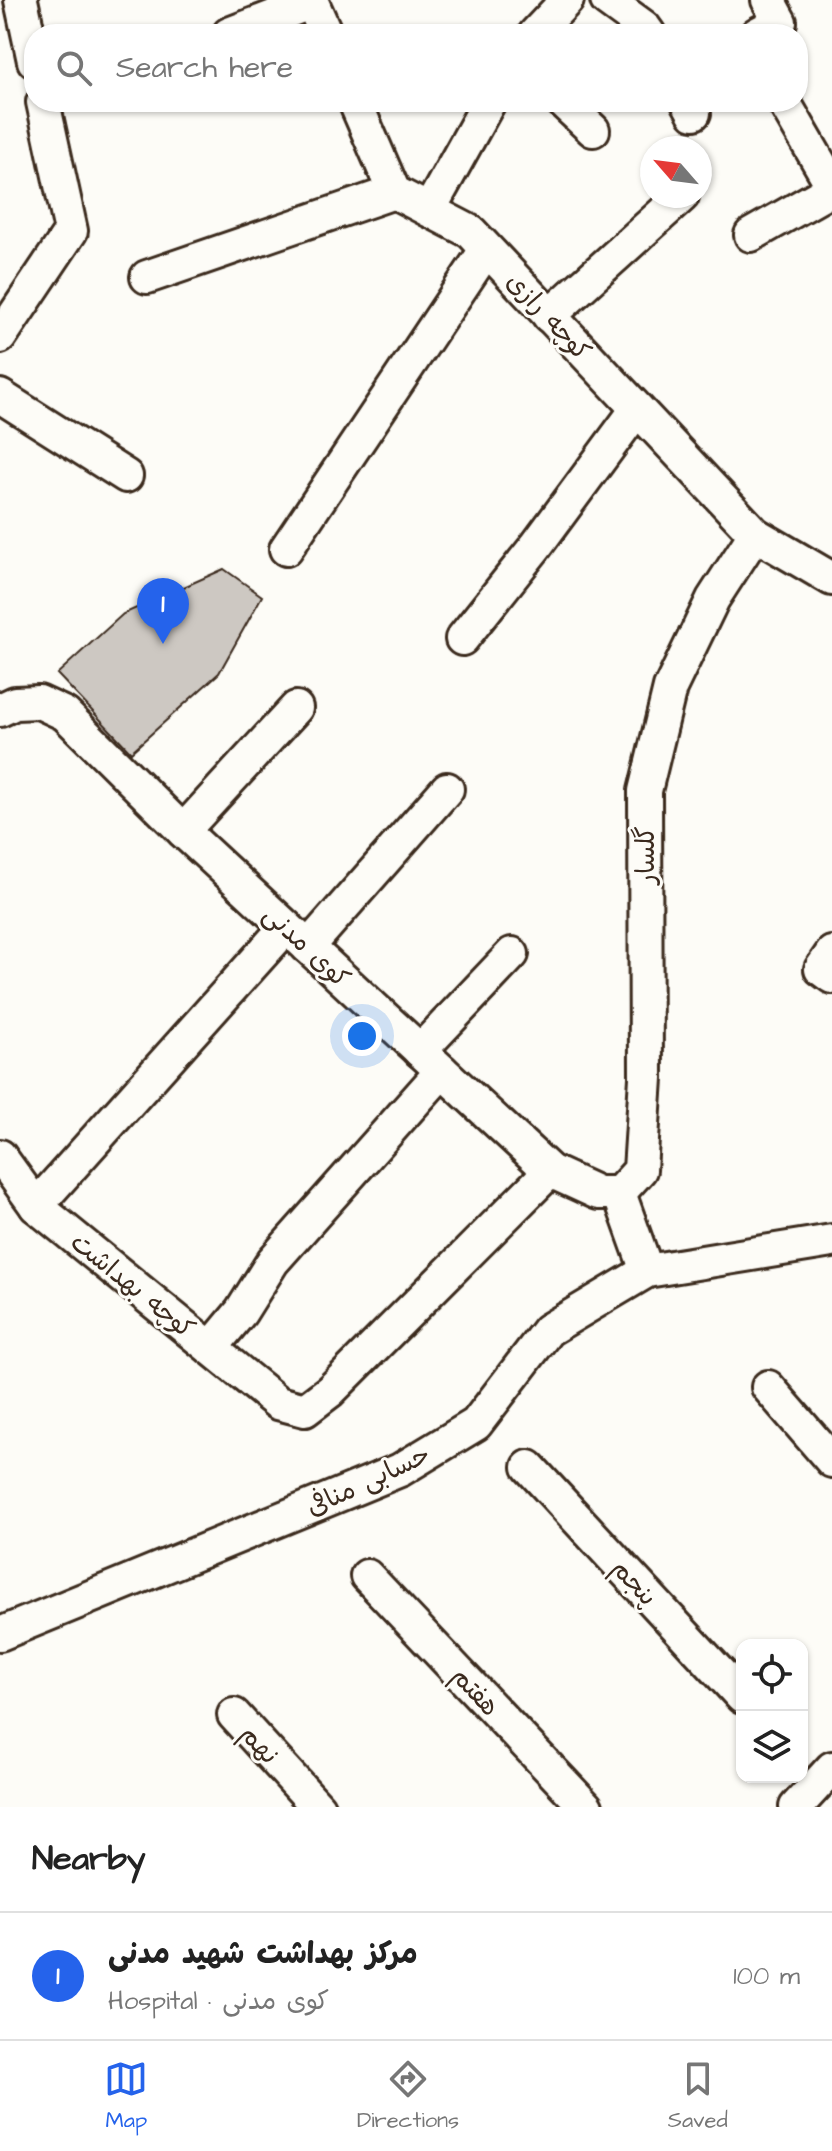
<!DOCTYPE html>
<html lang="en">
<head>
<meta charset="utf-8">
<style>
	body { margin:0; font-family:"Architects Daughter","Playpen Sans Arabic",sans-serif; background:#f6f6f6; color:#222 }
	.controls { position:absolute; right:24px; bottom:24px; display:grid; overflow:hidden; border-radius:16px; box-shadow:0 2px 6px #0004 }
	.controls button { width:72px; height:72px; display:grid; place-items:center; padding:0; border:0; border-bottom:2px solid #e0e0e0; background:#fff; color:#222; font:40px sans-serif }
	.compass { position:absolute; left:640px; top:136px; width:72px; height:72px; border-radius:50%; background:#fff; box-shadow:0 2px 6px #0004; rotate:298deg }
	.you { position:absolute; left:362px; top:1036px; width:28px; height:28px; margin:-20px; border:6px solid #fff; border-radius:50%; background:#1a73e8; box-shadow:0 0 0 12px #1a73e833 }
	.badge { display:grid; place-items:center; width:52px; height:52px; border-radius:50%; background:#2563eb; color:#fff; font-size:26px; font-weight:700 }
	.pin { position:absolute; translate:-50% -66px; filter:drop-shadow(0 2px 4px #0008) }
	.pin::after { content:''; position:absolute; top:42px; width:28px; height:24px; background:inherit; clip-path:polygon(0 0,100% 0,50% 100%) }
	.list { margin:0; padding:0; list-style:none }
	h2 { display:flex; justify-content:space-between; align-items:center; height:104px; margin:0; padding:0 32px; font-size:34px }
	h2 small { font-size:26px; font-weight:400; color:#767676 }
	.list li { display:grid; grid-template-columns:52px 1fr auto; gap:24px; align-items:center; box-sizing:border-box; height:128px; padding:0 32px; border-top:2px solid #e0e0e0 }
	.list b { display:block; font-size:30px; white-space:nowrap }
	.list p { margin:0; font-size:26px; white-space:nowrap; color:#767676 }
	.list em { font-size:26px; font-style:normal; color:#767676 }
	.icon { flex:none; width:44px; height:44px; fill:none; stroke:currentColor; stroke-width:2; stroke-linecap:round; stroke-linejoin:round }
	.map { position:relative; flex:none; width:832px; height:1807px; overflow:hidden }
	.search { position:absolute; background:#fff; box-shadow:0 2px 6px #0004; left:24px; right:24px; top:24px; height:88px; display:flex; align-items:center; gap:20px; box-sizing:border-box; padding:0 28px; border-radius:32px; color:#767676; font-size:30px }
	.sheet { height:232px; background:#fff }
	nav { display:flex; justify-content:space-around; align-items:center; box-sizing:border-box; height:112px; border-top:2px solid #e0e0e0; background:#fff; font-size:22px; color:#767676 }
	nav a { display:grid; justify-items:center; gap:4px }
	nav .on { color:#2563eb }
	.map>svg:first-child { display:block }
	.building { fill:#cdc8c2; stroke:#3b2a1e; stroke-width:2 }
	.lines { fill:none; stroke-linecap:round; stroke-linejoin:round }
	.minor-casing { stroke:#3b2a1e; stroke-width:38 }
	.minor { stroke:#fdfcf7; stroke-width:32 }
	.labels { text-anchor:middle; stroke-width:6; stroke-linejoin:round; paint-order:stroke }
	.street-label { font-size:26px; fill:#3b2a1e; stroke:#fdfcf7 }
</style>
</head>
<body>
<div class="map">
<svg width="832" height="1807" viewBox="0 0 832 1807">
	<rect width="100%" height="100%" fill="#fdfcf7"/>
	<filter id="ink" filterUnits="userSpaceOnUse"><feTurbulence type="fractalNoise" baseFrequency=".0125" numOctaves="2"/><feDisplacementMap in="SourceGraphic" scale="16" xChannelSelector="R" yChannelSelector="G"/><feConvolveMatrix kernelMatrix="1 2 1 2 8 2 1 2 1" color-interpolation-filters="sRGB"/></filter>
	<g filter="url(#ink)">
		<polygon class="building" points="224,569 262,596 219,673 131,752 57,674 123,614"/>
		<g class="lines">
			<defs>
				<g id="minor">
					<polyline points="21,0 34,61"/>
					<polyline points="311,0 326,34"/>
					<polyline points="607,0 644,27 649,34"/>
					<polyline points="229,34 312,2"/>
					<polyline points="535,34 567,0"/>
					<polyline points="757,34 780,22 768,0"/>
					<polyline points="355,102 394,192 471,232 755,534 832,579"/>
					<polyline points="563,102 593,130"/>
					<polyline points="688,102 694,113"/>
					<polyline points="784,102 832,185"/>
					<polyline points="429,210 489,102"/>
					<polyline points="751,235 832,189"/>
					<polyline points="147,277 394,192"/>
					<polyline points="549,316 682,196"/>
					<polyline points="0,337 71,231 43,102"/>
					<polyline points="0,396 126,476"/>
					<polyline points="286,549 486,250"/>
					<polyline points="462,639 536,546 637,409"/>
					<polyline points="0,710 15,703 39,702 65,714 183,831 550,1171 598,1193 619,1193"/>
					<polyline points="183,831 296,708"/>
					<polyline points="308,947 447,789"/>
					<polyline points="832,953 821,969 832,977"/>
					<polyline points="420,1051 512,954"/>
					<polyline points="0,1156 36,1206 278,1403 305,1410 330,1391 550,1171"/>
					<polyline points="619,1193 640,1170 646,1078 645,791 670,688 713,599 755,534"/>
					<polyline points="619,1193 647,1271"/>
					<polyline points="36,1206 286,927"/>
					<polyline points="211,1348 241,1312 273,1261 442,1071"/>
					<polyline points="768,1387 832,1461"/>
					<polyline points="529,1467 742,1697"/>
					<polyline points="367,1576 586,1807"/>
					<polyline points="0,1634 400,1470 476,1424 548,1330 647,1271 832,1241"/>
					<polyline points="234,1715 318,1807"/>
					<polyline points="796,1807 832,1768"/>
				</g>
			</defs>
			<use href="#minor" class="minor-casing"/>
			<use href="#minor" class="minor"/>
		</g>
	</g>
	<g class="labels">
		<g class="street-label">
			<text transform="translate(549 316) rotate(47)" y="9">کوچه رازی</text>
			<text transform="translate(645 855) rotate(-90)" y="9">گلسار</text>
			<text transform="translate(307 946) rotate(43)" y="9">کوی مدنی</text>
			<text transform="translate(133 1285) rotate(39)" y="9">کوچه بهداشت</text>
			<text transform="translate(368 1480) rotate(-25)" y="9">حسابی منافی</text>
			<text transform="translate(635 1582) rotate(47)" y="9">پنجم</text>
			<text transform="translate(476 1691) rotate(47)" y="9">هفتم</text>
			<text transform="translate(260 1744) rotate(47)" y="9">نهم</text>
		</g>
	</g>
</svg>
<div class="controls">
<button><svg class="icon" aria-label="locate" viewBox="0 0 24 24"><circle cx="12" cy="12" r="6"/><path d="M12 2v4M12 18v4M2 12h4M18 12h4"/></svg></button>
<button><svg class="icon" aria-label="layers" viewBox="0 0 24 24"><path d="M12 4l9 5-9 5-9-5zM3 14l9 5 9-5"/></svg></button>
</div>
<svg class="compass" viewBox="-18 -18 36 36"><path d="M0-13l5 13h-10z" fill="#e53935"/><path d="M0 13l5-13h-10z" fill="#767676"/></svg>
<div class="you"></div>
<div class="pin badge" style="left:163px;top:644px">1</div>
<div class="search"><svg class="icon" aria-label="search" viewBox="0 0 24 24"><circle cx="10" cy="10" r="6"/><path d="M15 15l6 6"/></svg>Search here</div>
</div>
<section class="sheet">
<h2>Nearby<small></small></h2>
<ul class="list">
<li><span class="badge">1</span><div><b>مرکز بهداشت شهید مدنی</b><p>Hospital · کوی مدنی</p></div><em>100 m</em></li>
</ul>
</section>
<nav>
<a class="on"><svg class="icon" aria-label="map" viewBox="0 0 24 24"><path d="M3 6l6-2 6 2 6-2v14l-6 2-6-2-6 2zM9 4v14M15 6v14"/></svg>Map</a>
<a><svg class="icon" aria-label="directions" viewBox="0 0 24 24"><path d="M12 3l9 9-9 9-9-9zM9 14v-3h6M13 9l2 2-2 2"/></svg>Directions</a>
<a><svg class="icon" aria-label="saved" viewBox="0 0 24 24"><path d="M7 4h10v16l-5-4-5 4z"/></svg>Saved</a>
</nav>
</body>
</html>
